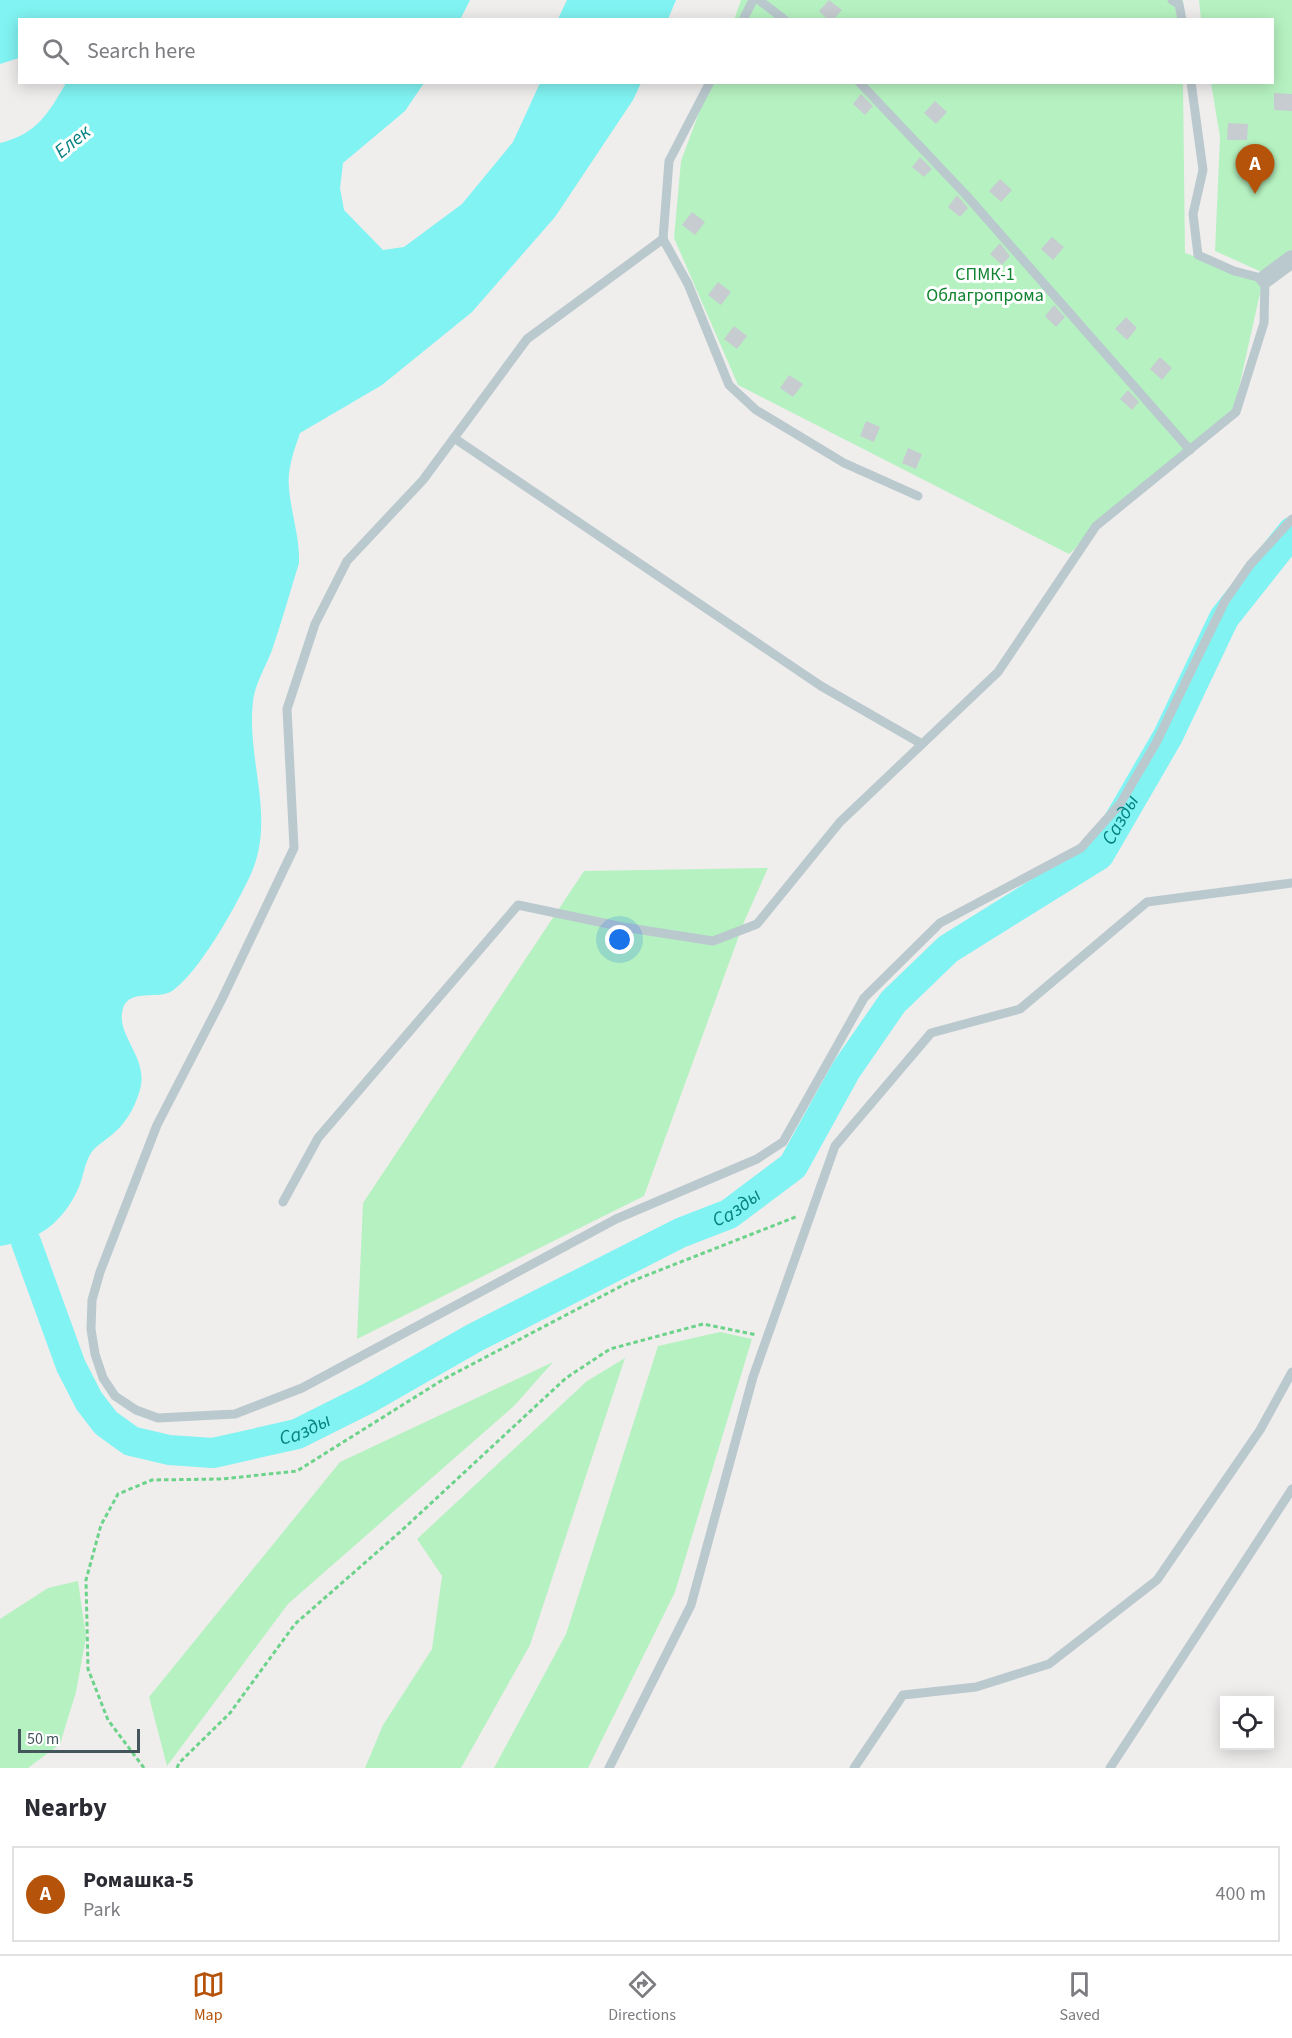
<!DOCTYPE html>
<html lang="en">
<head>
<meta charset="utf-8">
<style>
	body { margin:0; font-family:"Source Sans 3",sans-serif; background:#f2f2f3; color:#2b2b33 }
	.controls { position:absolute; right:18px; bottom:18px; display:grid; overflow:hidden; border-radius:0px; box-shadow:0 3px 15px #0003 }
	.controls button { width:54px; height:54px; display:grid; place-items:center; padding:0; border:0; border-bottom:2px solid #e1e1e2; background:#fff; color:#2b2b33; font:30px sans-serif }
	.scale { position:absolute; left:18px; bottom:15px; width:122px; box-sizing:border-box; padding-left:6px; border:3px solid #44565c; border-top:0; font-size:16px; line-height:21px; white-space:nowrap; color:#44565c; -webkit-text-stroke:4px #fff; paint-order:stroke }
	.you { position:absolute; left:620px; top:940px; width:21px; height:21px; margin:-15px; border:4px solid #fff; border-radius:50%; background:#1a73e8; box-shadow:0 0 0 9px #1a73e833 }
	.badge { display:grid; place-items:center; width:39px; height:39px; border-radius:50%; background:#b45309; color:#fff; font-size:20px; font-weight:700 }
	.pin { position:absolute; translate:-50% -50px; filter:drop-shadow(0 2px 3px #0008) }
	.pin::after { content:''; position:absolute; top:32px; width:21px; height:18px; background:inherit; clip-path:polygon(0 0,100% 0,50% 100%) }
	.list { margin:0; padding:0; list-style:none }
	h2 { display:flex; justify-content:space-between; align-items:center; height:78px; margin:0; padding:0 24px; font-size:26px }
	h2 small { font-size:20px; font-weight:400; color:#7c7c81 }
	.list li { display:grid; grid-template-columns:39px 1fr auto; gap:18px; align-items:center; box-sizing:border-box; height:96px; margin:0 12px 12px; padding:0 12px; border:2px solid #e1e1e2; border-radius:0px }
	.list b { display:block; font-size:22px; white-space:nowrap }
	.list p { margin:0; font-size:20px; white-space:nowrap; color:#7c7c81 }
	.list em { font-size:20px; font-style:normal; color:#7c7c81 }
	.icon { flex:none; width:33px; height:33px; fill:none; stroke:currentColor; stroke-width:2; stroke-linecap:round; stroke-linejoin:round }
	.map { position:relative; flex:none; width:1292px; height:1768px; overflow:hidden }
	.search { position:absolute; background:#fff; box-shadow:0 3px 15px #0003; left:18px; right:18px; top:18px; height:66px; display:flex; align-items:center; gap:15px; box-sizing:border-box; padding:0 21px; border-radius:0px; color:#7c7c81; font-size:22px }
	.sheet { height:186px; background:#fff }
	nav { display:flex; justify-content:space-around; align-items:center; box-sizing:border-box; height:84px; border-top:2px solid #e1e1e2; background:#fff; font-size:16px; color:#7c7c81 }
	nav a { display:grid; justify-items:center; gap:3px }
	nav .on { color:#b45309 }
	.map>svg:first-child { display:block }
	.green { fill:#b6f2c1 }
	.water { fill:#80f3f2 }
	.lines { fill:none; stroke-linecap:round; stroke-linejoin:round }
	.river { stroke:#80f3f2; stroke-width:30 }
	.building { fill:#c6ccd0 }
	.path { stroke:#6cd38a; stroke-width:3; stroke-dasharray:4.5 3; stroke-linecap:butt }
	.service { stroke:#bac9ce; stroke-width:9 }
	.minor { stroke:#bac9ce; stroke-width:18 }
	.labels { text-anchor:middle; stroke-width:6; stroke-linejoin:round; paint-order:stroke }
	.park-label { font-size:18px; fill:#0f8330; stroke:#fff }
	.water-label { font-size:20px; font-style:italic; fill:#058282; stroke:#fff }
</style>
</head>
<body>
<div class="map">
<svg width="1292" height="1768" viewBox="0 0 1292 1768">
	<rect width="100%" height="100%" fill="#f0eded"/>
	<g class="green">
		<polygon points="741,0 1183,0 1183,20 734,20"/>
		<polygon points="1199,0 1292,0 1292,255 1266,274 1215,251 1220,137 1211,83 1272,82 1272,20 1201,19"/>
		<polygon points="710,83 1183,83 1185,253 1263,280 1234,410 1069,554 738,385 674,238 681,161"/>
		<polygon points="768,868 744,922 644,1196 357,1339 363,1203 584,871"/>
		<polygon points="720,1332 752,1339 675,1592 588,1768 494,1768 566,1634 658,1346"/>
		<polygon points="625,1358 530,1645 461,1768 365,1768 383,1725 432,1649 442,1576 417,1539 587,1381"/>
		<polygon points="553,1362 515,1405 288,1604 167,1766 149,1697 340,1462"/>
		<polygon points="78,1581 86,1637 76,1692 60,1744 28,1768 0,1768 0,1619 48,1588"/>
	</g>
	<g class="water">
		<polygon points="0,0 470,0 460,20 20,20 19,58 0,64"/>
		<polygon points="567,0 676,0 668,19 558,19"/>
		<path d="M66 83H424L405 111 343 163 340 188 344 210 383 250 404 247 462 204 513 142 540 83H641L633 100 555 217 472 312 382 385 300 433C294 451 287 469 289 488 291 514 300 537 299 563 290 592 282 621 272 650 266 666 255 684 253 701 246 761 277 818 250 876 236 906 199 973 172 991 158 1000 130 988 123 1008 115 1034 146 1055 141 1085 138 1101 128 1121 115 1132 109 1138 100 1143 94 1149 85 1159 84 1175 79 1187 62 1224 39 1240 0 1246V143C37 134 48 114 66 83Z"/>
	</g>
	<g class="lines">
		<path class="river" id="s1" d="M26 1242 71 1366 89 1401 106 1423 131 1441 169 1450 213 1453 297 1434 369 1398 474 1338 680 1233 729 1214 793 1166 846 1070 893 1002 948 949 1099 855 1168 736 1224 618 1292 532"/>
	</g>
	<g class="building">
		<polygon points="829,0 842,10 833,20 828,20 819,11"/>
		<polygon points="1274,93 1292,94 1292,111 1274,110"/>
		<polygon points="861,94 873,106 865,115 853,104"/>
		<polygon points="935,101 947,112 936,124 924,113"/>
		<polygon points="1228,123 1248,124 1247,140 1227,140"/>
		<polygon points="920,157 932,169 924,177 912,167"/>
		<polygon points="1000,179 1012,190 1001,202 989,191"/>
		<polygon points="957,195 968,208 960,217 948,207"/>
		<polygon points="692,212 705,222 695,235 682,225"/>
		<polygon points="1052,237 1064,247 1053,260 1041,249"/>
		<polygon points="1000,243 1010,256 1002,265 990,254"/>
		<polygon points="718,282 731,292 721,305 708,295"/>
		<polygon points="1054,305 1065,317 1056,327 1045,316"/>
		<polygon points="1126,317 1137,328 1127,340 1115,329"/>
		<polygon points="734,326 747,336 737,349 724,339"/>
		<polygon points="1160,357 1172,368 1162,380 1150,369"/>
		<polygon points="789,375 803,384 793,397 780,388"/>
		<polygon points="1128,390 1139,402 1132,410 1120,399"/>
		<polygon points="866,421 880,427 874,442 860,436"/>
		<polygon points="908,448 922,454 916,469 902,463"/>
	</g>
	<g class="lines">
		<g class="path">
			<polyline points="144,1768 108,1720 88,1669 86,1580 101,1525 118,1494 152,1480 222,1479 297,1471 444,1379 627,1283 798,1216"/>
			<polyline points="177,1768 179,1763 230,1713 295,1624 400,1532 566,1378 610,1349 703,1324 757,1335"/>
		</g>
		<g class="service">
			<polyline points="759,0 785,20"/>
			<polyline points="1172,0 1179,4 1182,20"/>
			<polyline points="743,20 753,0"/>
			<polyline points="710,82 669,161 663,239 527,339 423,480 347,561 315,624 287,709 294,848 221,1001 157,1125 100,1272 92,1300 91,1329 95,1354 103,1378 115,1396 136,1410 158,1418 235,1414 302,1388 616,1219 757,1159 783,1142 864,998 940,923 1081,848 1120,804 1156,743 1225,601 1250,565 1292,519"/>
			<polyline points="859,82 966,195 1190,450"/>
			<polyline points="663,239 688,284 729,385 756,410 844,463 918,496"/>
			<polyline points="454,438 821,686 922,744"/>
			<polyline points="283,1202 318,1138 518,905 623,927 713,941 757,924 840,822 998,672 1096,526 1236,412 1264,323 1265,279 1234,271 1198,255 1193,214 1203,170 1191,82"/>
			<polyline points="609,1768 691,1605 753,1377 835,1146 931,1033 1020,1009 1147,902 1292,883"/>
			<polyline points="854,1768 903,1695 976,1687 1049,1664 1157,1580 1260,1430 1292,1372"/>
			<polyline points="1110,1768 1292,1489"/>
		</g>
		<polyline class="minor" points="1265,279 1292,259"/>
	</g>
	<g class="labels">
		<g class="park-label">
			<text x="985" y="280">СПМК-1<tspan x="985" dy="21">Облагропрома</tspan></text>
		</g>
		<g class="water-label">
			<text transform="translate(72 141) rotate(-39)" y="7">Елек</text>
			<text dy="7" stroke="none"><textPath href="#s1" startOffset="1452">Сазды</textPath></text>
			<text dy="7" stroke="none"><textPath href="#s1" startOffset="894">Сазды</textPath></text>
			<text dy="7" stroke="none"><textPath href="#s1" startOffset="408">Сазды</textPath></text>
		</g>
	</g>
</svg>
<div class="controls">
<button><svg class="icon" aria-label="locate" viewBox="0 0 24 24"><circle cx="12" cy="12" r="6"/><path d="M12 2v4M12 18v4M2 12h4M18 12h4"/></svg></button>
</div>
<div class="scale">50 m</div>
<div class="you"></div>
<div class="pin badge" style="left:1255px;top:194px">A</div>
<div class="search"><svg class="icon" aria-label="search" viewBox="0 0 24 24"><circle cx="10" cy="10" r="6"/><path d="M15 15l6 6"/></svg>Search here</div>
</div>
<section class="sheet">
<h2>Nearby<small></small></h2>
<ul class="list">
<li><span class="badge">A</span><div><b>Ромашка-5</b><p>Park</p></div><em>400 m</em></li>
</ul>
</section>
<nav>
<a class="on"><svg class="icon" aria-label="map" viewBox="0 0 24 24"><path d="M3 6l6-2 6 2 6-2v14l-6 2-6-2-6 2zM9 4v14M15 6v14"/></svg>Map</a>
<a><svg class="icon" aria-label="directions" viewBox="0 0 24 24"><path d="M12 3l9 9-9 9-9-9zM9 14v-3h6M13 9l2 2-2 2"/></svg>Directions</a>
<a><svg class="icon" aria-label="saved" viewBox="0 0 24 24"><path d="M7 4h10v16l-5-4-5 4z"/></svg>Saved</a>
</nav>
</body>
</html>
